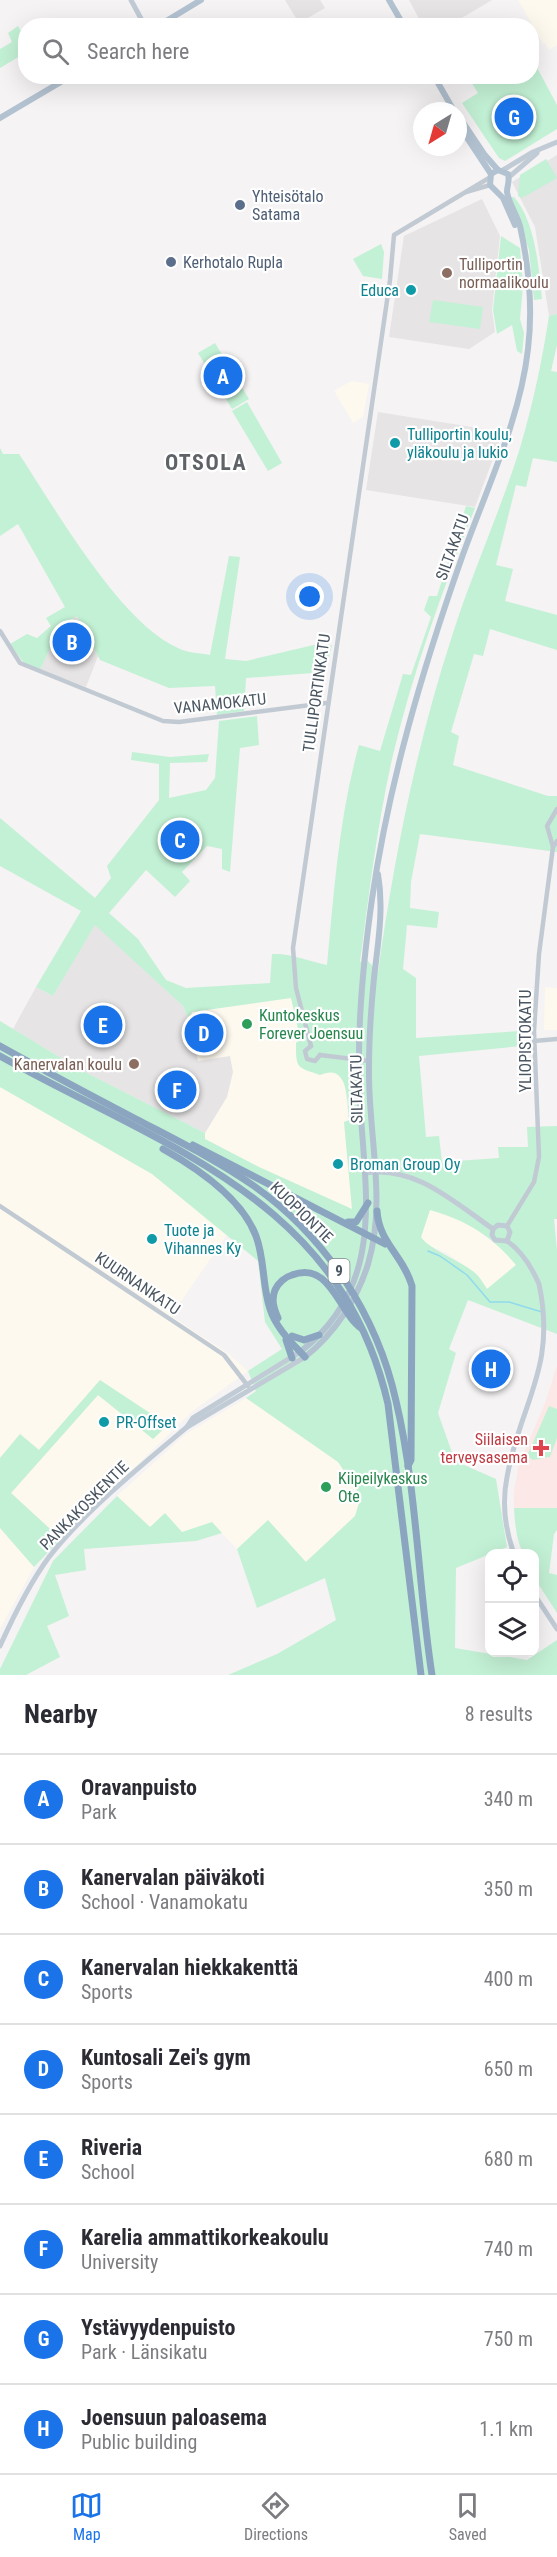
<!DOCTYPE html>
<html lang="en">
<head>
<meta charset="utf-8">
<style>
	body { margin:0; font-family:"Roboto Condensed",sans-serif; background:#f7f7f7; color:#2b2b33 }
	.controls { position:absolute; right:18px; bottom:18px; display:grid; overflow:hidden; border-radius:12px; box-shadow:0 6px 24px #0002 }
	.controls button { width:54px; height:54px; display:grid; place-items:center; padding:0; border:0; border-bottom:2px solid #e1e1e2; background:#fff; color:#2b2b33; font:30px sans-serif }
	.compass { position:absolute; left:413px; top:102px; width:54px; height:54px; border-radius:50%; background:#fff; box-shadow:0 6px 24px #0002; rotate:217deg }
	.you { position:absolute; left:310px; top:597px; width:21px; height:21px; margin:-15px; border:4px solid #fff; border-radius:50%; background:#1a73e8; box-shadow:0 0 0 9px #1a73e833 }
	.badge { display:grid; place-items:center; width:39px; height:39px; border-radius:50%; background:#1a73e8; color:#fff; font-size:20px; font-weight:700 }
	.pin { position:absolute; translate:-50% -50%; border:3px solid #fff; box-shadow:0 2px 6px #0006 }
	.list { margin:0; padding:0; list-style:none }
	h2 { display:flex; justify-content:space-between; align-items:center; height:78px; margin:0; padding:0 24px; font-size:26px }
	h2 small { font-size:20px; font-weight:400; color:#7c7c81 }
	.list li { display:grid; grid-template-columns:39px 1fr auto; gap:18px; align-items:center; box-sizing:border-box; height:90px; padding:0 24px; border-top:2px solid #e1e1e2 }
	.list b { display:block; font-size:22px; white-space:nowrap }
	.list p { margin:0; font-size:20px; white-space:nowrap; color:#7c7c81 }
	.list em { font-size:20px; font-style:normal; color:#7c7c81 }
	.icon { flex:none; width:33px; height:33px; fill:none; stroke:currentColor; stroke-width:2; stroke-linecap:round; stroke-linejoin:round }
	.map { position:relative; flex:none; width:557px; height:1675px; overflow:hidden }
	.search { position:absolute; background:#fff; box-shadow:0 6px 24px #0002; left:18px; right:18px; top:18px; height:66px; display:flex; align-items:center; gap:15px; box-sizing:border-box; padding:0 21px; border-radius:24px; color:#7c7c81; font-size:22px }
	.sheet { height:798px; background:#fff }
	nav { display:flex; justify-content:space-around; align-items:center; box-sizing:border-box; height:84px; border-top:2px solid #e1e1e2; background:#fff; font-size:16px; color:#7c7c81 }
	nav a { display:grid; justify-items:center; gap:3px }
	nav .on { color:#1a73e8 }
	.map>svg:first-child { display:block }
	.commercial { fill:#fdf9ef }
	.education { fill:#e6e4e5 }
	.medical { fill:#fce8e6 }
	.green { fill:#c3f1d5; fill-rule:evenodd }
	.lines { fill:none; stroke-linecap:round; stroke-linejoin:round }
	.stream { stroke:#90daee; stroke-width:1.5 }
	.tertiary { stroke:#c1cad2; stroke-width:4.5 }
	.secondary { stroke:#c1cbd6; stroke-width:5 }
	.primary { stroke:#b3c2d1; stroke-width:6 }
	.motorway { stroke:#8ba5c1; stroke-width:7 }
	.service-dot { fill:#5c6f8a; stroke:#fff; stroke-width:2 }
	.education-dot { fill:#8d6e63; stroke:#fff; stroke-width:2 }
	.culture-dot { fill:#0f9aa8; stroke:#fff; stroke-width:2 }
	.leisure-dot { fill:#2e9e5b; stroke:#fff; stroke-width:2 }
	.health-dot { fill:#e0444e; stroke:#fff; stroke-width:2 }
	.labels { text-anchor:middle; stroke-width:4.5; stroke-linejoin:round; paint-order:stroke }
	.shield { fill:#fff; stroke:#808990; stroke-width:1.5 }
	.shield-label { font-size:15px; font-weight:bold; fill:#4a5661 }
	.service-label { font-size:16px; fill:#4e5e75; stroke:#fff; text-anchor:start }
	.education-label { font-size:16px; fill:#785e54; stroke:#fff; text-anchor:start }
	.culture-label { font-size:16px; fill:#0d838f; stroke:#fff; text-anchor:start }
	.street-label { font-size:16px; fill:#4a5661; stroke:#fff }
	.leisure-label { font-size:16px; fill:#27864d; stroke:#fff; text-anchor:start }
	.health-label { font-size:16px; fill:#be3a42; stroke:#fff; text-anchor:end }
	.district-label { font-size:22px; font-weight:bold; letter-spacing:1.5px; fill:#5f6368; stroke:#fff }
</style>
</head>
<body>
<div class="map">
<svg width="557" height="1675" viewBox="0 0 557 1675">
	<rect width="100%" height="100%" fill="#f5f3f3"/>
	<g class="commercial">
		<polygon points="518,0 557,0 557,45 549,50 545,43 543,44"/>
		<polygon points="351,381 369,384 363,417 353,423 334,391"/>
		<polygon points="545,987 557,988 557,1030 544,1030"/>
		<polygon points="291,998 300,1038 328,1071 337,1073 344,1081 349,1120 344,1122 352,1209 259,1167 205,1139 205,1133 227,1097 198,1061 189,1020 192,1012"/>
		<polygon points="0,1087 152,1174 227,1235 171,1316 229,1354 248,1371 193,1411 61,1539 11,1493 98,1395 153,1439 167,1425 100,1381 39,1450 20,1434 0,1458"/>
		<polygon points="430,1210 469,1223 503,1250 516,1265 487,1289 476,1273 446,1253 424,1243 421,1237"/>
		<polygon points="246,1398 338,1462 362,1497 355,1516 305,1562 268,1521 237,1549 212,1523 182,1533 150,1527 117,1496 186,1434"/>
		<polygon points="0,1527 34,1567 0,1629"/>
	</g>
	<g class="education">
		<polygon points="285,0 320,0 325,8 299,23"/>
		<polygon points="409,0 492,0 450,25 423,26"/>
		<polygon points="557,155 557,314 549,316 535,227 512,182"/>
		<polygon points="482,199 500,236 492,310 495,332 469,349 389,337 404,236"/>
		<polygon points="378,412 503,432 475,507 366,490"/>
		<polygon points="77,616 98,656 86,687 40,670 60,627"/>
		<polygon points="95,924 183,1006 189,1020 198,1061 230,1056 233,1072 227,1097 205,1133 81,1070 13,1029 36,987 53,996"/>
	</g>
	<polygon class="medical" points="557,1366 557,1508 514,1508 514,1492 519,1464 546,1401"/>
	<g class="green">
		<polygon points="18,26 25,39 25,53 0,68 0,49 12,42 8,33"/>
		<polygon points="532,58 557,105 557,129 505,161 499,158 462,103 478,93 468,77 532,76"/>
		<polygon points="546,159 557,178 522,198 518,196 520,175"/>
		<path d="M511 197H514C535 221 539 268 542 299L534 300 529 250Z"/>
		<polygon points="501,236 520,248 523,286 520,319 524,333 522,354 517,351 512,325 497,334 493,310"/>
		<polygon points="381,244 384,252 382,279 363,276 353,259"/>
		<polygon points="433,300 483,307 480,329 429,322"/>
		<path d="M557 314V345L551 371 557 372V462L533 458 526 487 516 485 496 565 513 569 505 601 557 615V650L490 629 483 656 474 654 451 732 459 736 453 765 548 796H557V852L420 834 411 882 410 908 439 912 437 928 407 925 403 969 416 978V1038L521 1031 522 1046 419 1056 426 1137 439 1136 442 1162 499 1158 498 1147H528L527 1127 557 1126V1219H554L557 1250V1334L468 1300 449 1349 456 1353 438 1413 455 1461 496 1479 507 1547 456 1568 455 1648 527 1660 557 1640V1675H228L277 1654 336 1620 325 1578 257 1608 237 1549 268 1520 306 1562 355 1516 361 1496 338 1462 246 1398 256 1391 248 1371 282 1349 265 1322 258 1261 152 1174 0 1087V1021L81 1070 205 1133V1139L259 1167 352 1209 344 1122 349 1120C347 1101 349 1062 320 1075 296 1067 296 1068 296 1043L300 1038 291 998 192 1012 189 1020 183 1006 95 925 53 996 36 987 81 911 0 866V818L95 898 111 878 107 866 159 800V764L131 760 132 752 170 757 209 754 207 762 170 763 169 798 206 790 215 778 219 721 257 716 259 745 240 748 230 872 222 869V849L207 846 182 872 190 881 175 897 146 870 109 913 138 939 166 980 186 988 270 983 272 954C291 953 308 961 327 965 334 892 339 816 359 745L380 751 403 674 411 675 431 617 424 610 429 596H437L466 506 475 508C443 589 412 674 392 759 377 826 369 894 360 962L367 960 378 972C394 858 416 747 452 636 472 573 500 512 520 448 533 404 542 361 549 316ZM430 1210C466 1220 492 1236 516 1265L487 1289C483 1283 480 1277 475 1273 463 1262 427 1248 421 1237Z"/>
		<polygon points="215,343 249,399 232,409 198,353"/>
		<polygon points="247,402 282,463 268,471 232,411"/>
		<path d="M0 448 3 454H19C55 508 120 623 178 648 188 653 200 653 210 655L229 556 240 557 225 659 246 661 318 644 332 645 325 672 246 678 244 711 217 715 215 686 169 688 100 660 77 616 60 627 40 670 24 663 10 644 27 634 37 638 51 626 46 618 65 607 18 524 0 536Z"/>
		<polygon points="100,1380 168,1425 153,1439 98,1395 11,1493 61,1539 34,1567 0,1528 0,1458 20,1434 39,1450"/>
		<polygon points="549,1406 557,1409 557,1438 550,1457 533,1460 527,1456"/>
		<polygon points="117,1496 150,1527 165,1513 182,1532 212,1522 222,1533 196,1541 84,1549 86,1570 55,1575 69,1616 47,1626 60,1657 26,1675 0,1675 0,1669 53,1561"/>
		<path d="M514 1508H557V1530L554 1534 549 1573 557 1575V1613L535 1579 534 1554 523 1553C516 1539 515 1524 514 1508Z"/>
	</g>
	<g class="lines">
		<polyline class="stream" points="428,1251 440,1256 467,1275 490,1302 509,1302 542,1312"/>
		<g class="tertiary">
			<polyline points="466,192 490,185"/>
			<polyline points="0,631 20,663 163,721 179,722 326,703"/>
			<polyline points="553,847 547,826 557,809"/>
			<polyline points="534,1041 557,1039"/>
			<polyline points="311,1046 296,988 293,948 390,280 394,235 489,178"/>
			<polyline points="311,1046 305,1051 307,1059 315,1061 320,1055"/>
			<polyline points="320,1055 369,1061"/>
			<polyline points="0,1206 224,1355 248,1386"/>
			<polyline points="507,1226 534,1182 539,1157 534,1031 539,954 553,847 557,841"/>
		</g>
		<g class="secondary">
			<polyline points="131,0 145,26"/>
			<polyline points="503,170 533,152 557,142"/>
			<polyline points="509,177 537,153"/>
			<path d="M365 1173C415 1165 454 1202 493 1229"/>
			<polyline points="493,1229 498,1225 507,1226 510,1232 507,1241"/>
			<polyline points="493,1229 492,1235 495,1240 507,1241"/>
			<path d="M507 1241C522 1251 532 1268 539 1284 557 1368 520 1403 507 1477 502 1502 505 1529 514 1554"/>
			<polyline points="187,1427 305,1357"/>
			<polyline points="534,1594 557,1629"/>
			<path d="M0 1646C14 1615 29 1584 49 1557 83 1513 144 1463 187 1427L193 1418 300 1352"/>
		</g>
		<g class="primary">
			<polyline points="389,0 404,26"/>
			<polyline points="158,26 201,0"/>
			<polyline points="434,76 454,111"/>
			<polyline points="458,115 484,154 498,170"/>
			<polyline points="0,118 71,76"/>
			<polyline points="458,124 491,174"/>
			<polyline points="491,174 490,185 503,198 515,225"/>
			<path d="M300 1352C396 1278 359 1173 359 1071 358 1014 364 956 372 899 389 782 422 671 461 560 485 492 520 421 528 349 533 308 529 267 520 226 517 215 509 204 507 192 507 185 510 182 508 174L498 170 491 174"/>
			<path d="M305 1357C334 1334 357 1300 368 1264 387 1202 368 1133 369 1069 369 1039 371 1008 374 978 378 942 384 909 378 874"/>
		</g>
		<g class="motorway">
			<path d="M0 1046C45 1071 90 1095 136 1119 176 1140 217 1160 254 1186 326 1237 377 1315 396 1401 417 1489 418 1585 432 1675"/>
			<path d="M0 1056C165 1148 340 1197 388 1404L421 1675"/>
			<polyline points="193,1145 385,1244"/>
			<path d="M163 1149C197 1168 242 1199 256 1236 265 1260 262 1285 270 1309 276 1328 292 1343 305 1357"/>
			<path d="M377 1211C379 1243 403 1255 412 1286L411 1460 408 1466"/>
			<polyline points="348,1222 356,1222 368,1203"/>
			<path d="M278 1318C274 1309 271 1300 275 1290 278 1283 285 1277 292 1275 330 1260 339 1313 361 1328"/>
			<polyline points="292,1336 304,1340 319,1335"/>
			<polyline points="286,1340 292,1358"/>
		</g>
	</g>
	<g class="service-dot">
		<circle cx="240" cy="205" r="6"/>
		<circle cx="171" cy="262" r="6"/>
	</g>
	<g class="education-dot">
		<circle cx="447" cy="273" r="6"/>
		<circle cx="134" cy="1064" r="6"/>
	</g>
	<g class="culture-dot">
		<circle cx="411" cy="290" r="6"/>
		<circle cx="395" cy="443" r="6"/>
		<circle cx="338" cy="1164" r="6"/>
		<circle cx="152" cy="1239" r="6"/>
		<circle cx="104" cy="1422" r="6"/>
	</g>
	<g class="leisure-dot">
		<circle cx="247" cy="1024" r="6"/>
		<circle cx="326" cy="1487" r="6"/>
	</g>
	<path class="health-dot" d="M538 1439h6v6h6v6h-6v6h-6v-6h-6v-6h6z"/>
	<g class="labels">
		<rect class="shield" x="328.5" y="1259" width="21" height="24" rx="4.5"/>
		<g class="shield-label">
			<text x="339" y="1276">9</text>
		</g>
		<g class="service-label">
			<text x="252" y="202">Yhteisötalo<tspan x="252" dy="18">Satama</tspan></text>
			<text x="183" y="268">Kerhotalo Rupla</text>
		</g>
		<g class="education-label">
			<text x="459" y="270">Tulliportin<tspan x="459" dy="18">normaalikoulu</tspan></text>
			<text x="122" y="1070" text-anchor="end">Kanervalan koulu</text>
		</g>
		<g class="culture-label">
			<text x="399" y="296" text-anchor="end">Educa</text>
			<text x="407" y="440">Tulliportin koulu,<tspan x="407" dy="18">yläkoulu ja lukio</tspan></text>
			<text x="350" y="1170">Broman Group Oy</text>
			<text x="164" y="1236">Tuote ja<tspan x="164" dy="18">Vihannes Ky</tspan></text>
			<text x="116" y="1428">PR-Offset</text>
		</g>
		<g class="street-label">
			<text transform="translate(452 547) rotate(-70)" y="6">SILTAKATU</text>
			<text transform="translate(316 693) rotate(-82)" y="6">TULLIPORTINKATU</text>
			<text transform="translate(220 703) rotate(-6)" y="6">VANAMOKATU</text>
			<text transform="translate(525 1041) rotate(-90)" y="6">YLIOPISTOKATU</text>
			<text transform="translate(356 1089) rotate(-91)" y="6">SILTAKATU</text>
			<text transform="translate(302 1212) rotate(44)" y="6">KUOPIONTIE</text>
			<text transform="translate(138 1283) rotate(34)" y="6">KUURNANKATU</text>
			<text transform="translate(84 1505) rotate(-45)" y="6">PANKAKOSKENTIE</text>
		</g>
		<g class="leisure-label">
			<text x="259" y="1021">Kuntokeskus<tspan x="259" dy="18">Forever Joensuu</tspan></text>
			<text x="338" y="1484">Kiipeilykeskus<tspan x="338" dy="18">Ote</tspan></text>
		</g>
		<g class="health-label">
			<text x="528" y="1445">Siilaisen<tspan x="528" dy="18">terveysasema</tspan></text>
		</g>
		<g class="district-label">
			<text x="206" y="470">OTSOLA</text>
		</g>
	</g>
</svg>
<div class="controls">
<button><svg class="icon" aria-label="locate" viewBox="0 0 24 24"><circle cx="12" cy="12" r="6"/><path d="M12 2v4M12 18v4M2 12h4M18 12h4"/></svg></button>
<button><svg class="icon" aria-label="layers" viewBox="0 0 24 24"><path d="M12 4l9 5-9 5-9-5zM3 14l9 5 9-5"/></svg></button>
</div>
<svg class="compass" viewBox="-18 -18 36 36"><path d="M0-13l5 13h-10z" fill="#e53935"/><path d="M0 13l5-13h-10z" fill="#7c7c81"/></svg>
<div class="you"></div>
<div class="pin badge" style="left:223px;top:376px">A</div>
<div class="pin badge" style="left:72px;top:642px">B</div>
<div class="pin badge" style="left:180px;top:840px">C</div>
<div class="pin badge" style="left:204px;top:1033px">D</div>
<div class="pin badge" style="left:103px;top:1025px">E</div>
<div class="pin badge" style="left:177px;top:1090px">F</div>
<div class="pin badge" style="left:514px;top:117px">G</div>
<div class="pin badge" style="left:491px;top:1369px">H</div>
<div class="search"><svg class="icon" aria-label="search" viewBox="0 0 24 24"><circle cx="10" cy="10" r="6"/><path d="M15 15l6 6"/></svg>Search here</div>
</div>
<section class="sheet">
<h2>Nearby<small>8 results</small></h2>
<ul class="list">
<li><span class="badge">A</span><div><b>Oravanpuisto</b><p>Park</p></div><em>340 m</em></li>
<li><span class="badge">B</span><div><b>Kanervalan päiväkoti</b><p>School · Vanamokatu</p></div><em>350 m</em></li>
<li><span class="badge">C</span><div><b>Kanervalan hiekkakenttä</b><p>Sports</p></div><em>400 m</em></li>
<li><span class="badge">D</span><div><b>Kuntosali Zei's gym</b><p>Sports</p></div><em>650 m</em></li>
<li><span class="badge">E</span><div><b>Riveria</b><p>School</p></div><em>680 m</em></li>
<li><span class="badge">F</span><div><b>Karelia ammattikorkeakoulu</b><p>University</p></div><em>740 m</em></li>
<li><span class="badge">G</span><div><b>Ystävyydenpuisto</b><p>Park · Länsikatu</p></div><em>750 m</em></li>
<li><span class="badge">H</span><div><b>Joensuun paloasema</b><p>Public building</p></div><em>1.1 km</em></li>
</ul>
</section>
<nav>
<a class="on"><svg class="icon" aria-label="map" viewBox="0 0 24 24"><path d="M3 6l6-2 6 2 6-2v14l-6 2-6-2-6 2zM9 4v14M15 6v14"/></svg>Map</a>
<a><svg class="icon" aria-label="directions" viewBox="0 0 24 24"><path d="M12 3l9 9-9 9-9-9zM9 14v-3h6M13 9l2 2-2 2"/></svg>Directions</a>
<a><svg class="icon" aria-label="saved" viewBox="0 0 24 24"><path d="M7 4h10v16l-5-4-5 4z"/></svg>Saved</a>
</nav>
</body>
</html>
